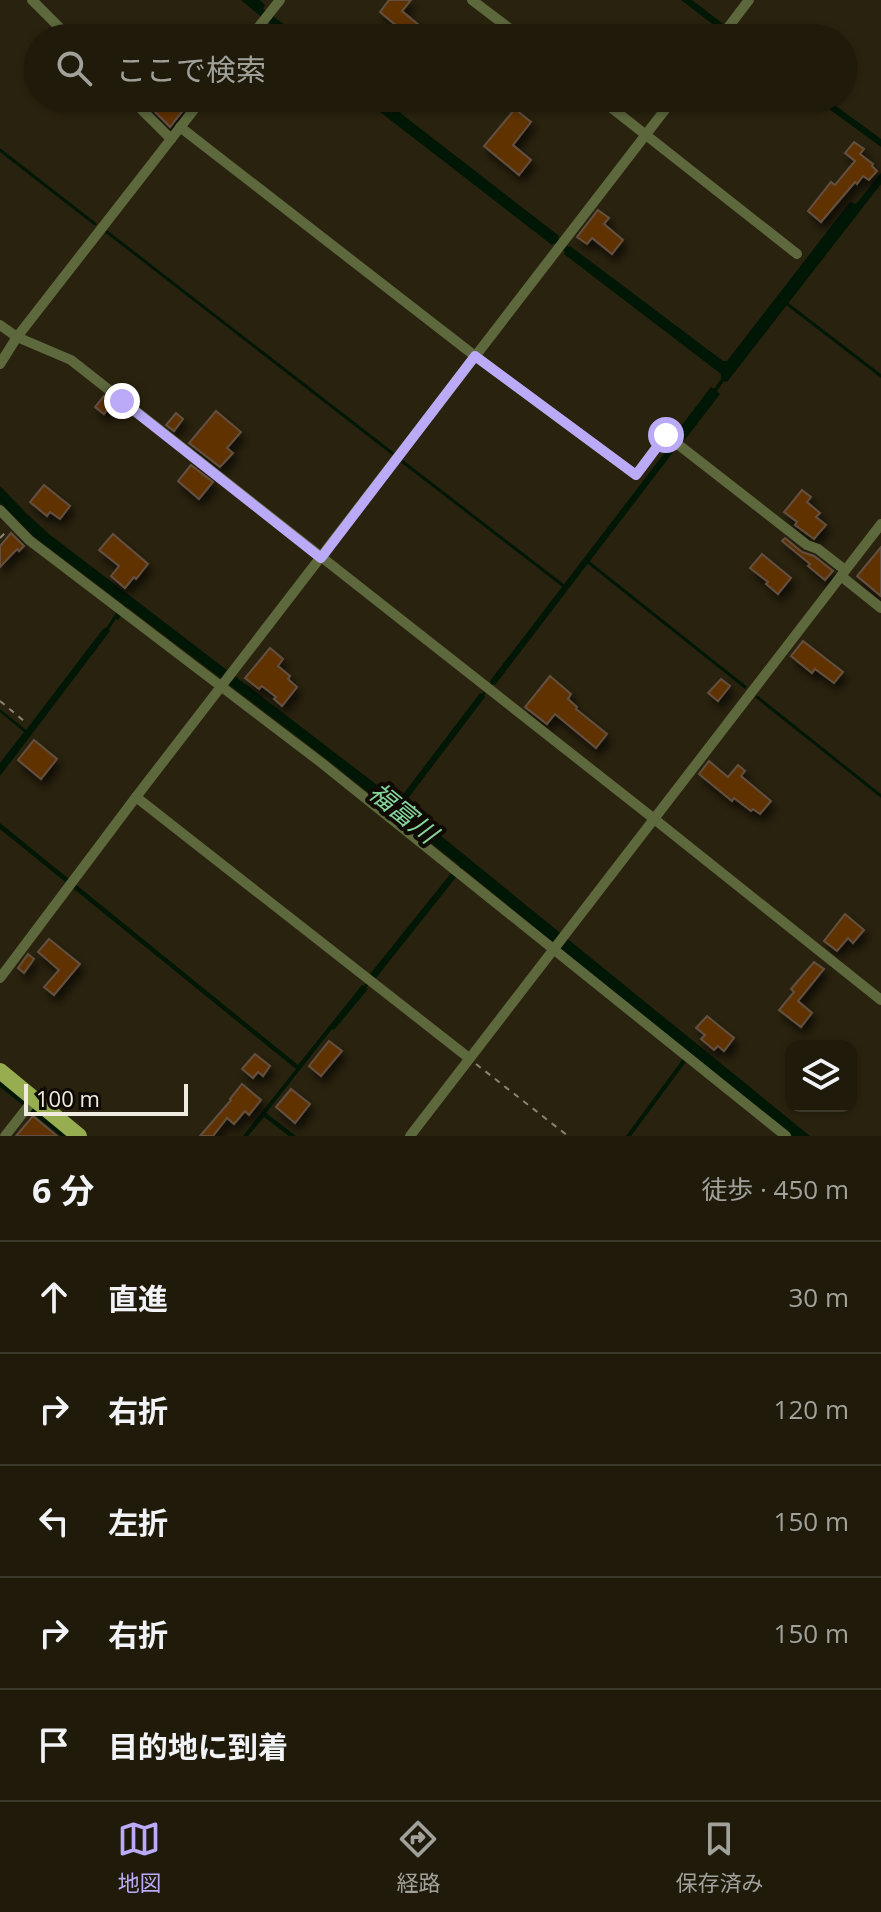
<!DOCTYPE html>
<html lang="ja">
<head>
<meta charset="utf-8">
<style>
	body { margin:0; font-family:"Open Sans","Noto Sans JP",sans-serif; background:#2c2718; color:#f1f3f6 }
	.controls { position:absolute; right:24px; bottom:24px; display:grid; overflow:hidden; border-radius:16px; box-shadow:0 2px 6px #0004 }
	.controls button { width:72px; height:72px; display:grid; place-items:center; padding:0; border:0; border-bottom:2px solid #3c382b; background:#1f1a0a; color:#f1f3f6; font:40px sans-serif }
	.scale { position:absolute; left:24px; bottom:20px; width:164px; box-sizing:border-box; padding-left:8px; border:4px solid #f0ebdf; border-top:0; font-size:22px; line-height:28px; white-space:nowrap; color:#f0ebdf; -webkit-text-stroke:6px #0f0b04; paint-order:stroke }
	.stop { position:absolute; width:24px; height:24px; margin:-18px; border:6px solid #baaaf7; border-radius:50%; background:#fff }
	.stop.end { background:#baaaf7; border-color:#fff; box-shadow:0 2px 8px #0008 }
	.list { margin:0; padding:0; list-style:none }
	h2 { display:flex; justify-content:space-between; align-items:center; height:104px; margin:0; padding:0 32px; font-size:34px }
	h2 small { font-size:26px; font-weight:400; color:#a1a19c }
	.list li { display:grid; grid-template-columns:52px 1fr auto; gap:24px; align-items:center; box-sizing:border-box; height:112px; padding:0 32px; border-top:2px solid #3c382b }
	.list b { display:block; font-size:30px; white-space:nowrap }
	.list em { font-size:26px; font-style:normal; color:#a1a19c }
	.icon { flex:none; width:44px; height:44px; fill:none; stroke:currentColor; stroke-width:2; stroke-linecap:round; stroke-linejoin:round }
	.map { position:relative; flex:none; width:881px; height:1136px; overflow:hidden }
	.search { position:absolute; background:#1f1a0a; box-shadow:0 2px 6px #0004; left:24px; right:24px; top:24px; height:88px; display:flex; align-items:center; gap:20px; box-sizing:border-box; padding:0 28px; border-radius:44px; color:#a1a19c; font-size:30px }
	.sheet { height:664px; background:#1f1a0a }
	nav { display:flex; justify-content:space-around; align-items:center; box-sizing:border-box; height:112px; border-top:2px solid #3c382b; background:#1f1a0a; font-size:22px; color:#a1a19c }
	nav a { display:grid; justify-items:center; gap:4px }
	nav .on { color:#baaaf7 }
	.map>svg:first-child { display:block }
	.water { fill:#001706 }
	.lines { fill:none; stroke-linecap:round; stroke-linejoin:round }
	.stream { stroke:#001706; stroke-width:3 }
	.building { fill:#603305; stroke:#635041; stroke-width:2; filter:url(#shadow) }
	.path { stroke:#8a8474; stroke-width:2; stroke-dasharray:6 6; stroke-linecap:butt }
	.minor { stroke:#5d683d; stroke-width:10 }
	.primary { stroke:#97ae50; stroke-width:16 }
	.route { stroke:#baaaf7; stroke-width:10 }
	.labels { text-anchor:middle; stroke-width:8; stroke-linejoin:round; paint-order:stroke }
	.water-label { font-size:26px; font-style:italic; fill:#84d59b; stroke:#0f0b04 }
</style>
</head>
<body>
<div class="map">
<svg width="881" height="1136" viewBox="0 0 881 1136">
	<defs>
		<filter id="shadow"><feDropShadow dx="4" dy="7" stdDeviation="4" flood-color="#0009"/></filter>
	</defs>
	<rect width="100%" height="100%" fill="#29220e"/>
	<g class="water">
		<polygon points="241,0 260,0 265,5 263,9 303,38 285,38 278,32 276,35 268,27 270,24"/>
		<polygon points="681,0 692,0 735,33 737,32 744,38 732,38 733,36 721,27 719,29"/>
		<polygon points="362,98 381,98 559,236 558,238 569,247 570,246 723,361 727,361 850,202 856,204 881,173 881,184 727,382 724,381 717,391 720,394 684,441 680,439 672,449 674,451 495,685 493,684 484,695 485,697 403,805 810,1136 792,1136 691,1055 631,1136 626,1136 688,1052 462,868 457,876 376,978 374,977 366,988 368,989 334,1030 332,1029 266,1113 296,1136 289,1136 264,1117 248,1136 243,1136 296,1069 0,829 0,823 298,1065 362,985 364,986 371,976 370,974 452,872 455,874 460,866 324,757 127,607 118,620 116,619 109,629 110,631 0,776 0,763 24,732 0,712 0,709 26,730 103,629 107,627 117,611 119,612 124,605 33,536 0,503 0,486 27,514 49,534 398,801 480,693 482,694 491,683 490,681 669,447 671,448 678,437 675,434 711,387 714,389 721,379 721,374 564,254 565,252 554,243 552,245"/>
		<polygon points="814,98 825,98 881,139 881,147"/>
		<polygon points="0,1082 67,1136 61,1136 0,1087"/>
	</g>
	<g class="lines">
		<g class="stream">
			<polyline points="0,150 95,224"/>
			<polyline points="107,232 392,453"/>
			<polyline points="786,303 881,376"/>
			<polyline points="403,462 565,587"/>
			<polyline points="588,562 745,687"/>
			<polyline points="757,697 881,796"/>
		</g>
	</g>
	<g class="building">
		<polygon points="389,0 411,0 402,11 420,26 410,38 405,38 395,30 398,27 380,12"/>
		<polygon points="148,98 162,98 168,103 172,98 184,109 170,127 145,102"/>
		<polygon points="515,109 531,122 513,145 531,160 519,175 484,146"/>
		<polygon points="854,142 864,149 860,154 873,164 872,166 877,171 869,180 863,176 857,184 855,182 821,222 808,211 831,182 835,185 855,161 845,153"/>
		<polygon points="598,210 609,218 604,224 623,240 612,254 592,238 587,244 577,237"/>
		<polygon points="104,396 113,403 104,414 95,407"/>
		<polygon points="216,411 241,432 227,448 233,453 220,467 189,443"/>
		<polygon points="176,413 183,419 174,431 166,425"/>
		<polygon points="191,465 213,482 199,499 178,481"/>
		<polygon points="44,485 70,506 60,519 50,512 47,516 30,502"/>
		<polygon points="802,490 811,497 807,502 820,513 816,517 826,525 814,539 795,525 797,522 784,512"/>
		<polygon points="11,533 24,546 19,551 17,549 0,567 0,546"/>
		<polygon points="113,534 148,564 136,579 134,577 125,588 111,576 119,566 99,550"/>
		<polygon points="785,538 802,552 814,556 833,571 825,580 808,566 810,564 782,541"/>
		<polygon points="881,547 881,596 857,576"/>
		<polygon points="762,554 791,578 778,594 766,584 768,582 750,568"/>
		<polygon points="803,641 843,672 834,683 815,669 812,673 791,656"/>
		<polygon points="270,648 283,659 278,666 290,676 288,679 297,687 282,706 274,699 276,697 262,686 259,689 245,678"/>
		<polygon points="550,676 571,694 568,699 577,707 576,709 607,734 596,748 555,714 547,724 525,707"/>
		<polygon points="721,679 730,686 718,701 708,693"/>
		<polygon points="34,740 57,759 41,779 18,760"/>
		<polygon points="709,761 728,777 738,765 745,771 741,776 771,801 760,814 753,809 751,811 734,798 732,801 699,774"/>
		<polygon points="845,914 864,930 853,943 848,938 837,951 824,941"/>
		<polygon points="49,939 80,964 54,995 44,987 59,970 38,952"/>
		<polygon points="28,954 34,959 24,973 18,968"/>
		<polygon points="814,962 824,969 798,1001 812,1013 801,1027 779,1010 794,992 791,989"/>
		<polygon points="707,1016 734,1038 724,1051 718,1046 714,1050 701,1039 705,1035 696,1028"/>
		<polygon points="329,1041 342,1051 321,1076 309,1066"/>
		<polygon points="255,1054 270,1066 263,1076 258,1072 253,1078 242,1069"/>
		<polygon points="242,1084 261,1100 249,1115 245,1111 234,1124 227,1118 213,1136 200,1136 231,1100 230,1099"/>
		<polygon points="291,1089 310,1104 295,1123 276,1107"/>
		<polygon points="33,1116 57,1136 16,1136"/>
	</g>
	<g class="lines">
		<g class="path">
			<polyline points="0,538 7,531"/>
			<polyline points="0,701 24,721"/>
			<polyline points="476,1064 568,1136"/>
		</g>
		<g class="minor">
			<polyline points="32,0 70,38"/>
			<polyline points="472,0 522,38"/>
			<polyline points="250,38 280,0"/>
			<polyline points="720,38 749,0"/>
			<polyline points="130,98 171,139"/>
			<polyline points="599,98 797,254"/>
			<polyline points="180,127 475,356 636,475 666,435 807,545 818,549 845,570"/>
			<polyline points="0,325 17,337 71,360 653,818 881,1000"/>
			<polyline points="0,364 17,337 203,98"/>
			<polyline points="0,510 29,540 323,764 786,1136"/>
			<polyline points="841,576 881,608"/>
			<polyline points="136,797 469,1058"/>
			<polyline points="0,978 136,797 674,98"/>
			<polyline points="5,1136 34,1099"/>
			<polyline points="410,1136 881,524"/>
		</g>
		<polyline class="primary" points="0,1071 79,1136"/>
	</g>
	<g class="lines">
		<polyline class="route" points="122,401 321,558 475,356 636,475 666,435"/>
	</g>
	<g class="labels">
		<g class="water-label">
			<text transform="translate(403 813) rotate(39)" y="9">福富川</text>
		</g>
	</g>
</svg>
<div class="controls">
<button><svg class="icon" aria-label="layers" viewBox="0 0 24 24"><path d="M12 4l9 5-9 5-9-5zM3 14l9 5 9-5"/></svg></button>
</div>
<div class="scale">100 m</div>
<div class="stop" style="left:666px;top:435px"></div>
<div class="stop end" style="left:122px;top:401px"></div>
<div class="search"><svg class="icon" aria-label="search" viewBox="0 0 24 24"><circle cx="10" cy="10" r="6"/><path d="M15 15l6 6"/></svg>ここで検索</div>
</div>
<section class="sheet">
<h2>6 分<small>徒歩 · 450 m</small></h2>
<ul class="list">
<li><svg class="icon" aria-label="ahead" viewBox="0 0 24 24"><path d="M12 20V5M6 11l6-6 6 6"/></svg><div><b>直進</b></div><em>30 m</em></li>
<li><svg class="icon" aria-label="right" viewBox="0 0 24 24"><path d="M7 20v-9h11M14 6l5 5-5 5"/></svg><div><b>右折</b></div><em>120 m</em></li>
<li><svg class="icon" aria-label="left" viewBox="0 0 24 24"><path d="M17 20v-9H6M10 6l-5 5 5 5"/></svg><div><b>左折</b></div><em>150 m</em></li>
<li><svg class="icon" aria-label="right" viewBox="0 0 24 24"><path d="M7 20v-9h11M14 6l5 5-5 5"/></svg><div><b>右折</b></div><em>150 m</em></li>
<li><svg class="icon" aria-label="arrive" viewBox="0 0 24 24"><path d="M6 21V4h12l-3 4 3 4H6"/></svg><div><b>目的地に到着</b></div></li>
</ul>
</section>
<nav>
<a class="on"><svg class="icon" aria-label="map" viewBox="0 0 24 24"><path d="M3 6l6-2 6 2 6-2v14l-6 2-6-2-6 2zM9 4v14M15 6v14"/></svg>地図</a>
<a><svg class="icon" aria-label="directions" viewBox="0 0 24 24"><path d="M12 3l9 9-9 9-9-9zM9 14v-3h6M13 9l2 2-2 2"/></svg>経路</a>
<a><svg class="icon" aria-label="saved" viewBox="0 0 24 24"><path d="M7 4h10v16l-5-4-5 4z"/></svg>保存済み</a>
</nav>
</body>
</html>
